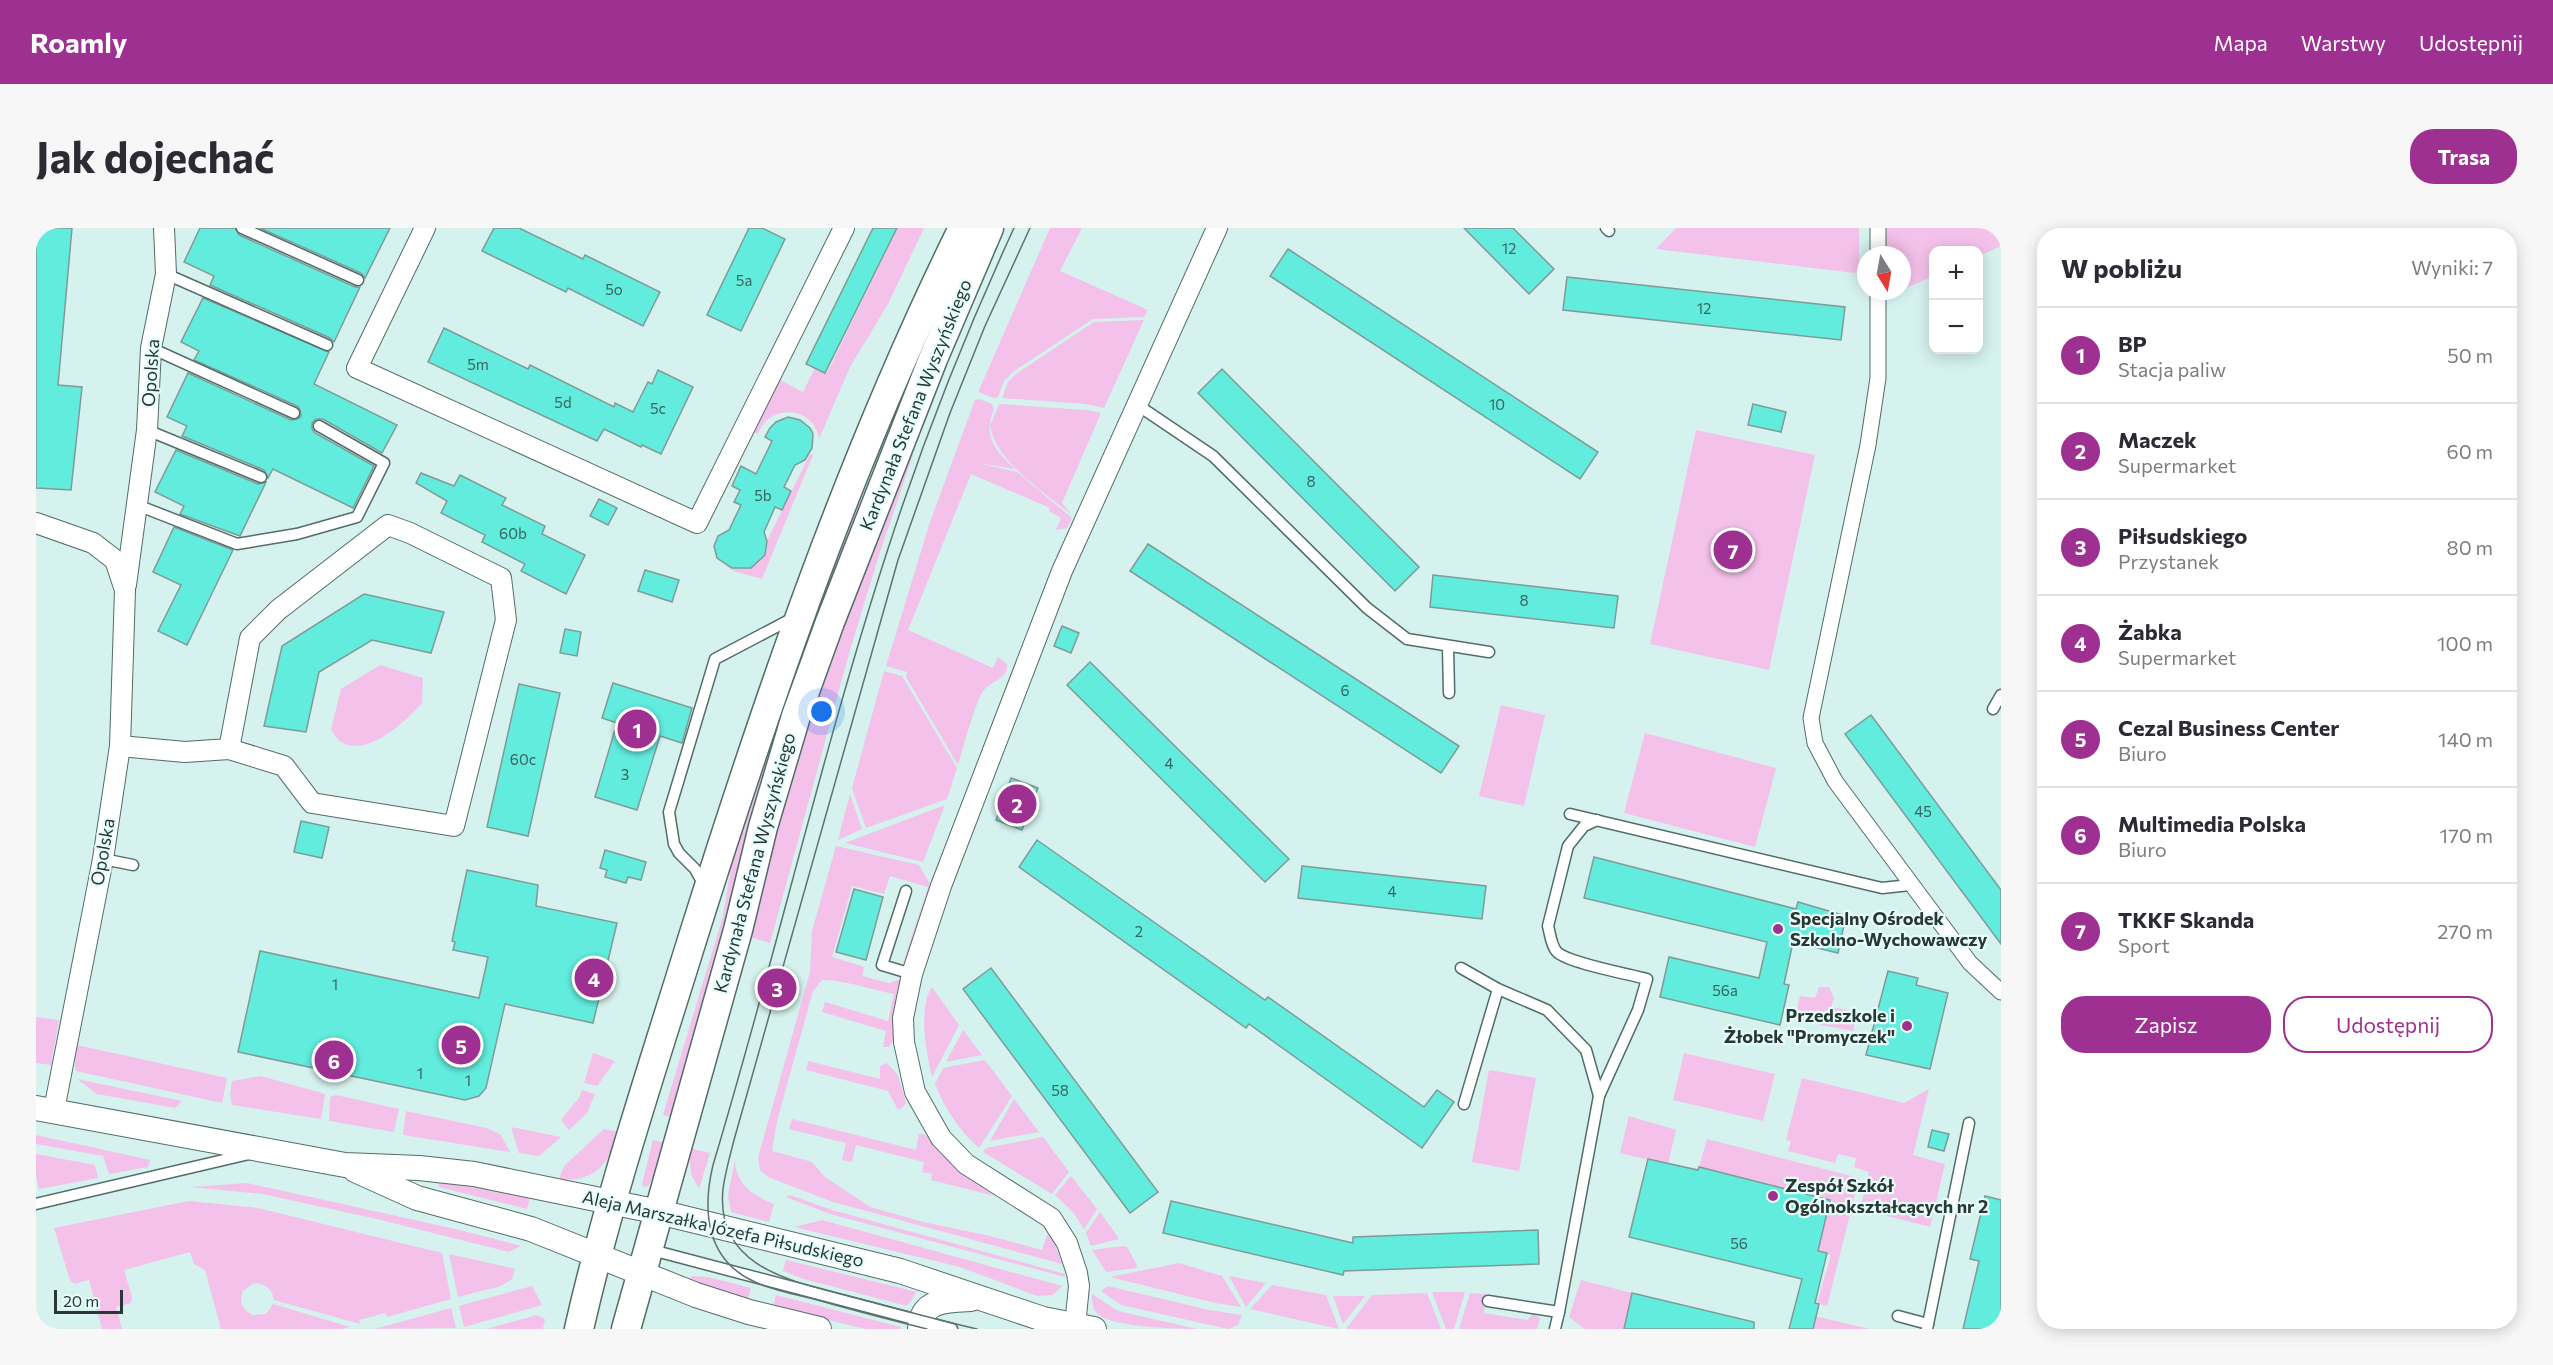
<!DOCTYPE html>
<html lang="pl">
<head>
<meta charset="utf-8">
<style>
	body { margin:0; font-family:Commissioner,sans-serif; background:#f7f7f7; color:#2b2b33 }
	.controls { position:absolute; right:18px; top:18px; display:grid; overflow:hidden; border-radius:12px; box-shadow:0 3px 15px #0003 }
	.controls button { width:54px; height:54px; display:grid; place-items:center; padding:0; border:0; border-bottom:2px solid #e1e1e2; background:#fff; color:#2b2b33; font:30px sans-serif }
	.compass { position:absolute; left:1821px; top:18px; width:54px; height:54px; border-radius:50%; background:#fff; box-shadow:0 3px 15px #0003; rotate:169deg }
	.scale { position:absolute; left:18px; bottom:15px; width:69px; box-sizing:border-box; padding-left:6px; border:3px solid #2b3735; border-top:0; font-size:16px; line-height:21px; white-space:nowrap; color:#2b3735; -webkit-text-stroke:4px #e6fefa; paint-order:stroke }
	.you { position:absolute; left:786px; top:484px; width:21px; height:21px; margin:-15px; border:4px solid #fff; border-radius:50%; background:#1a73e8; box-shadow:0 0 0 9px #1a73e833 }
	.badge { display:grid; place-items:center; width:39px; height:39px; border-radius:50%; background:#9d3090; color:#fff; font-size:20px; font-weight:700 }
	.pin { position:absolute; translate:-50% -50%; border:3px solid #fff; box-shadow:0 2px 6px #0006 }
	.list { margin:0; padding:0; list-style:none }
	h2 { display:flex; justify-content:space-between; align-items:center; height:78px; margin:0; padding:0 24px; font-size:26px }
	h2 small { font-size:20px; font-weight:400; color:#7c7c81 }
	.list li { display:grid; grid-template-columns:39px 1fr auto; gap:18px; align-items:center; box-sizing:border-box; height:96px; padding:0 24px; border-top:2px solid #e1e1e2 }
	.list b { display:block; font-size:22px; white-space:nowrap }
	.list p { margin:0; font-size:20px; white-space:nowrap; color:#7c7c81 }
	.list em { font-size:20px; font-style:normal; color:#7c7c81 }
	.actions { display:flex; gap:12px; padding:18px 24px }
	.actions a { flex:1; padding:14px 0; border:2px solid #9d3090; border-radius:24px; text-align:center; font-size:21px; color:#9d3090 }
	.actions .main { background:#9d3090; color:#fff }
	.map { position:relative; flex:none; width:1965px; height:1101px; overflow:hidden; border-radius:24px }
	header { display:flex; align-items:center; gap:36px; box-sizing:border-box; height:84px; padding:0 30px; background:#9d3090; color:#fff }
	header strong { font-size:28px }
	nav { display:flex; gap:33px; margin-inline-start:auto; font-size:21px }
	.intro { display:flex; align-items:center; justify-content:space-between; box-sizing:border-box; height:144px; padding:0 36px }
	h1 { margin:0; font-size:42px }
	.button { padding:15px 27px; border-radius:24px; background:#9d3090; color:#fff; font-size:21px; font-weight:700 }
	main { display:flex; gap:36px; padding:0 36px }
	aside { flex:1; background:#fff; border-radius:24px; box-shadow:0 3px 15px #0003 }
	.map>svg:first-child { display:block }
	.green { fill:#f4c1ea }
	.building { fill:#62ecde; stroke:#809b97; stroke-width:1.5 }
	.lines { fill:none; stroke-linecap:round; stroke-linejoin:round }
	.service-casing { stroke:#526c69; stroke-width:13 }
	.pedestrian-casing { stroke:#526c69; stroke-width:17 }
	.minor-casing { stroke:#526c69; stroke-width:22 }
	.tertiary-casing { stroke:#526c69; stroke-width:26 }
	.secondary-casing { stroke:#526c69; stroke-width:31 }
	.service { stroke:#fff; stroke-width:10 }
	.pedestrian { stroke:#fff; stroke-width:15 }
	.minor { stroke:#fff; stroke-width:20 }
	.tertiary { stroke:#fff; stroke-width:24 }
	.secondary { stroke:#fff; stroke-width:28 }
	.tram { stroke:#60726f; stroke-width:1.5 }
	.poi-dot { fill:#9d3090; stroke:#e6fefa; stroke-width:2 }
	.labels { text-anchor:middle; stroke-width:4.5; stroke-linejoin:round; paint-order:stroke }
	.number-label { font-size:15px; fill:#39645f }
	.street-label { font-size:18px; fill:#2b3735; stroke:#e6fefa }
	.poi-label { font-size:18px; font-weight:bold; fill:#2b3735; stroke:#e6fefa; text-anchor:start }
</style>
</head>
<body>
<header>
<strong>Roamly</strong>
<nav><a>Mapa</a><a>Warstwy</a><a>Udostępnij</a></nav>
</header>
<div class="intro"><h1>Jak dojechać</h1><a class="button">Trasa</a></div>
<main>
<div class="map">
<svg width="1965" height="1101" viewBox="0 0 1965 1101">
	<rect width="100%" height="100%" fill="#d5f2ee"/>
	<g class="green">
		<path d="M862 0H888L852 76 814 139 783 211C780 185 748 175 729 194 726 197 724 202 722 206L717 204 744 152 767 164 779 140 791 145Z"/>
		<polygon points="1014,0 1046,0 1024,43 1112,82 1108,89 1057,91 978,143 968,153 962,169 958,170 944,165 943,162"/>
		<polygon points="1640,0 1823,0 1823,41 1819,45 1620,21"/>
		<polygon points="1849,0 1965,0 1965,18 1943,28 1942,22 1898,22 1897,48 1866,62 1866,27 1849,27"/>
		<polygon points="1108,92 1068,180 1049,176 966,170 972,154 980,146 1058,94"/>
		<path d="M943 171 956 176 958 181C947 208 958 222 979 241L941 235 981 244 1036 290 1031 300 1020 302 1025 290 1013 283 1014 280 935 246 872 402 957 440 962 429 971 436C973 451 954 453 947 463 938 478 928 518 922 537L870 449 871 444 850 438 894 294 939 172Z"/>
		<path d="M963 176 1051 182 1065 185 1026 275 1036 287C1008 264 961 235 954 198Z"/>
		<polygon points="1660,202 1779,227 1733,442 1614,416"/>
		<path d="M774 226 777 227 726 351 698 343 687 336C708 346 731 339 731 313Z"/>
		<polygon points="874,226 877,227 844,324 814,422 734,715 713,709 742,593 773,491"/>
		<polygon points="822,274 826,275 785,378 744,493 634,889 627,887 687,688 697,627 747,470"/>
		<path d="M344 437 387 450 386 475C370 493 329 532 304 513 301 511 298 505 295 502L305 461Z"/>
		<polygon points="848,443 866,448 921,540 911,571 830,600 816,560"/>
		<polygon points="1465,477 1509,487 1488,578 1443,568"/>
		<polygon points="1609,505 1740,540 1719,619 1588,585"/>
		<polygon points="814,566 826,601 802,612"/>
		<polygon points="909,577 887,634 809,615"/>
		<path d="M800 618 883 637 896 659 869 736 867 735 892 659 854 648 848 666 816 658 796 729 828 739 826 748 853 755 865 751 858 781 857 813 853 819H847L850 803 786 784 789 774 852 793 858 766C836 762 806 751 786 752L777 763 741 893 736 923 776 934 789 949 834 979 887 994 950 1007 1006 1022 1012 1005 1019 1017 1026 1036 797 974 732 949 724 942 722 930 774 744 776 703Z"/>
		<path d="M896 759 923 797 896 849C890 826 882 779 896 759Z"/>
		<polygon points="1783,759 1793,759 1798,770 1795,779 1821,784 1817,803 1759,792 1764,768 1779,770"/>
		<polygon points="0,789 23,792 15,837 0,835"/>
		<polygon points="927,802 946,827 910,834"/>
		<polygon points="41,817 191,850 186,875 40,843 38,830"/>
		<polygon points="557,825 579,833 561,858 548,855"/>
		<polygon points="1648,825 1739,846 1727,893 1637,872"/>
		<path d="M949 832 976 868 943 920C923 902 909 881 899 856L907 840Z"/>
		<polygon points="772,833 844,851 844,838 851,835 862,847 870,875 865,881 861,880 852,863 770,842"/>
		<polygon points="1453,842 1500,850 1483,943 1436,934"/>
		<polygon points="225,848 289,866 285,891 196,877 194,866 196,853"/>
		<polygon points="1766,850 1868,875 1893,861 1877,927 1909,936 1894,999 1824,981 1833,944 1818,939 1820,930 1802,926 1799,935 1752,923 1755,913 1750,912"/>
		<polygon points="41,851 146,873 139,880 61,866"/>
		<polygon points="546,862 559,866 551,885 533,902 525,892 543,870"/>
		<polygon points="300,867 363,881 358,904 293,893 294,869"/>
		<polygon points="978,871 1003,904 954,913"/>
		<polygon points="370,883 450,900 464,906 474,924 367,907"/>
		<polygon points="1593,888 1640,902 1632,936 1584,925"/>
		<polygon points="756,891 880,922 883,906 888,906 922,943 959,968 895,952 896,946 886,944 888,934 820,917 816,934 806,932 810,915 753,901"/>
		<polygon points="475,899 525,909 503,928 483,925"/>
		<path d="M568 901 584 904C573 935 559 955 523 951L528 938Z"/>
		<polygon points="0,907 114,932 112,939 73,946 67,928 0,916"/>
		<polygon points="1007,909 1033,944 1016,966 947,924 950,920"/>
		<polygon points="1671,911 1823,950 1791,1078 1781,1075 1795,1027 1782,1023 1794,972 1663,939"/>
		<polygon points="617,912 629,915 620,945 612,958 607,959 606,956"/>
		<polygon points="653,920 674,925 663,961 655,946"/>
		<polygon points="0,926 59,937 62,950 3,961 0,949"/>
		<path d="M699 932C700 957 717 967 738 976L733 994 695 984 692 967Z"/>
		<polygon points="1035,948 1061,981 1048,1001 1037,984 1019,967"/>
		<polygon points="402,953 494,969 491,981 403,959"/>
		<polygon points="211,955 424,1002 485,1018 473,1024 341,991 226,966 155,959"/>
		<polygon points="754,967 796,982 1029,1046 1029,1049 794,986 750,969"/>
		<path d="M153 973 222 980 406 1025 415 1071 351 1089 349 1085 323 1092 324 1096 238 1072C236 1060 229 1056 218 1055L207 1063C203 1073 206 1081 216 1087L230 1086 237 1076 314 1099 306 1101H185L169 1042 158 1036 154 1024 88 1042 96 1069 95 1075 80 1079 86 1101H66L53 1052 38 1056 34 1052 18 1000Z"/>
		<polygon points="1064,984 1083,1011 1055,1018 1050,1005"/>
		<polygon points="786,992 1026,1058 1017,1067 1001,1068 924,1039 758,999"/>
		<polygon points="1087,1018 1091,1019 1101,1037 1100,1040 1070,1044 1056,1022"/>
		<polygon points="413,1026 479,1041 476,1051 465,1058 422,1069"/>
		<polygon points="750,1032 881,1064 871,1078 768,1051 747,1043"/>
		<polygon points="1143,1035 1186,1048 1205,1079 1179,1075 1074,1049"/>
		<polygon points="656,1048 672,1049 715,1060 711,1075 653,1052"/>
		<polygon points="1193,1048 1230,1055 1210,1079"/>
		<polygon points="1545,1052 1596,1065 1588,1101 1549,1101 1533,1089"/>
		<polygon points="1236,1057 1290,1067 1303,1101 1214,1081"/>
		<polygon points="496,1058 506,1077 428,1099 423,1078"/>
		<polygon points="1072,1058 1173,1082 1206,1087 1202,1097 1192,1101 1085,1077 1065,1063"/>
		<polygon points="1396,1064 1429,1064 1418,1101 1410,1101"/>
		<polygon points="1391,1065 1405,1101 1310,1101 1336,1067"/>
		<polygon points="1434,1065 1450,1066 1448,1085 1491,1092 1497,1086 1504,1090 1501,1101 1423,1101"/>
		<path d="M1056 1066 1082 1083 1161 1101C1140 1101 1078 1099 1063 1087 1056 1082 1056 1074 1056 1066Z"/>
		<polygon points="740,1067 865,1099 865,1101 830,1101 737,1079"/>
		<polygon points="1297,1068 1329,1068 1307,1096"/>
		<polygon points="415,1080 420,1100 339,1101"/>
		<polygon points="501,1087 509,1091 507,1101 451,1101"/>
		<polygon points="1778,1088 1834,1101 1775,1101"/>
	</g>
	<g class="building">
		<polygon points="0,0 36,0 22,157 46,159 35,262 0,260"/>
		<polygon points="164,0 199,0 203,7 319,59 324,59 298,114 294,110 174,57 178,48 148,34"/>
		<polygon points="224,0 354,0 329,50 325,45"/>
		<polygon points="458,0 483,0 547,31 549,27 624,64 607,98 532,60 530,64 446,23"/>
		<polygon points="713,0 726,0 749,11 705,103 671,87"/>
		<polygon points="837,0 861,0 789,145 770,136"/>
		<polygon points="1428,0 1477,0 1518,41 1493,66"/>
		<polygon points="1252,21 1562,224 1544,251 1234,48"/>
		<polygon points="1531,49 1809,79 1805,112 1527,82"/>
		<polygon points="167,70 293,124 278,156 361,197 346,225 287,191 280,191 276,195 276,201 279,205 338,238 317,280 237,241 232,250 228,242 146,208 151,198 131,189 152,145 255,192 262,191 265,188 264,181 261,178 158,132 163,123 145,114"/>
		<polygon points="408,100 492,141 494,137 578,179 579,175 597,184 612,154 616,156 622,142 657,159 625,226 606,217 605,219 568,201 561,213 392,134"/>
		<polygon points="1186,141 1383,339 1359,363 1162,165"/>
		<polygon points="1717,176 1750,184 1745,204 1712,197"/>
		<polygon points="752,189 764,192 774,200 777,206 776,220 769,232 759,237 748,259 755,263 746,282 739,279 728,304 731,313 729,327 715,340 696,340 681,330 678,318 682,308 693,302 705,277 698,274 704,262 696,258 705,238 720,246 736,213 729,209 734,200 740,194"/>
		<polygon points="140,222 222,256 230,254 204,308 144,286 148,278 119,264"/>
		<polygon points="385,245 418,258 424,247 470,270 466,277 509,298 506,306 549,327 530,366 485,343 489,336 446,314 449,307 405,285 411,273 380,255"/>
		<polygon points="563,271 581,280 572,297 554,288"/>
		<polygon points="138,299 197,322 151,417 122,403 145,357 117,344"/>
		<polygon points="1112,316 1423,518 1405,545 1094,343"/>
		<polygon points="609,342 643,352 636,374 602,363"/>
		<polygon points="1397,347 1582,368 1578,400 1394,379"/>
		<polygon points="328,366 408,384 395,425 336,412 283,444 270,504 228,498 246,418"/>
		<polygon points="1026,398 1043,405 1035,425 1018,418"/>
		<polygon points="529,401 545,404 541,428 524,425"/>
		<polygon points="1054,434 1253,631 1229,654 1031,457"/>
		<polygon points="577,455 656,480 646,515 624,508 601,582 559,569 581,495 566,490"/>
		<polygon points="483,456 524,465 492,608 451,599"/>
		<polygon points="1835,487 1965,662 1965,716 1809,506"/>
		<polygon points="975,550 1002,560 986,602 960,592"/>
		<polygon points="265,593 293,599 286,630 258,624"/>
		<polygon points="1001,612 1229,772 1232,769 1388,879 1401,862 1418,874 1386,920 1213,796 1210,800 983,639"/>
		<polygon points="569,622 610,634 605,652 592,649 590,655 569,649 571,642 564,640"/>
		<polygon points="1558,629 1760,681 1762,674 1810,688 1802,725 1757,714 1748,756 1753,757 1744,797 1624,769 1633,729 1723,750 1731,714 1548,670"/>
		<polygon points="1266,638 1450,658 1446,691 1262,670"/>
		<polygon points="431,642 502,657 500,678 581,695 557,795 469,776 450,860 443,868 429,872 202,824 224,723 443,770 452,729 417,722 419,714 416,713"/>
		<polygon points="818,661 847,669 830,732 800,724"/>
		<polygon points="955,740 1122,964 1094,985 927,761"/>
		<polygon points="1852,743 1882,750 1880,757 1912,765 1894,841 1830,827"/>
		<polygon points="1896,902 1913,906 1908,923 1892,919"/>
		<polygon points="1612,931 1662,942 1663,939 1794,972 1782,1023 1791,1025 1779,1075 1783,1076 1777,1101 1753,1101 1766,1051 1593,1009"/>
		<polygon points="1949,968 1965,972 1965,1101 1927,1101 1943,1033 1934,1031"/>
		<polygon points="1135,973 1317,1015 1317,1009 1502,1002 1503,1036 1308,1043 1307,1047 1127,1005"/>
		<polygon points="1596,1065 1718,1094 1718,1101 1588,1101"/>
	</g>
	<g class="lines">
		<defs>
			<g id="service">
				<polyline points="206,0 322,52"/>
				<polyline points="1570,0 1573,3"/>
				<polyline points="130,46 291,117"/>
				<polyline points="115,120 258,185"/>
				<polyline points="1100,176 1177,228 1331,380 1371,411 1453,424"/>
				<polyline points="111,202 225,249"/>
				<polyline points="101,277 201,316 261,306 321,289 348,235 283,198"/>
				<polyline points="1412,419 1413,465"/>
				<polyline points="1957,481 1965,467"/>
				<polyline points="1534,586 1846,660 1874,657"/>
				<polyline points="67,631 97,637"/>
				<polyline points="668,657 659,641 643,625 638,616 633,584 679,431 757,390"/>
				<polyline points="870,663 846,737 876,746"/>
				<polyline points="1425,740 1462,761 1511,782 1550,822 1563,868"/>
				<polyline points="1428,876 1462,761"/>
				<polyline points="0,976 213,926"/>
				<polyline points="612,1021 916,1101"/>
				<path d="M1452 1073 1523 1084 1563 868 1602 782 1611 751C1593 746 1532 735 1521 724 1515 718 1514 705 1512 698L1532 618 1548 598 1561 592"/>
				<polyline points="1862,1088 1892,1096"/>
				<polyline points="1519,1101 1523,1084"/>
				<polyline points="1891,1101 1933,895"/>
			</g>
			<g id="pedestrian">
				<polyline points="1842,27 1842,0"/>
				<polyline points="1842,63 1842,150 1832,217 1775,490 1779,515 1799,553 1934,735 1965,764"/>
			</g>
			<g id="minor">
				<polyline points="389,0 321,140 661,295 808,0"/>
				<polyline points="0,295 57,315 79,332 89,362 84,518 67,631 18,882"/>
				<polyline points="90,357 111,202 115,120 130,46 128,0"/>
				<polyline points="84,518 149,524 193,521 248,538 276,575 418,598 470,392 465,350 374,305 352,297 242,382 214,410 193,521"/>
				<polyline points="1039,1098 1043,1058 1041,1045 1031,1015 1015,990 930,936 905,910 879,864 868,814 867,790 876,746 905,658 1026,343 1181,0"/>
			</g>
			<g id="tertiary">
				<polyline points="0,880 309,937 383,940 438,946 623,984 864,1043 1007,1091 1058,1101"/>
				<polyline points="319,942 381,970 495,1001 660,1067 713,1084 783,1101"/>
				<path d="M884 1101C885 1071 912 1072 935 1071"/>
			</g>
			<g id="secondary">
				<path d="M543 1101C573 969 616 841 656 712 732 470 814 229 927 0"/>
				<polyline points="590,1101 702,702 727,599 760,488 794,394 897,131 953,0"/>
			</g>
		</defs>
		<use href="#service" class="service-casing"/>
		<use href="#pedestrian" class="pedestrian-casing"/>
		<use href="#minor" class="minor-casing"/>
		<use href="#tertiary" class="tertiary-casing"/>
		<use href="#secondary" class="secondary-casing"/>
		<use href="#service" class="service"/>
		<use href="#pedestrian" class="pedestrian"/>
		<use href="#minor" class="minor"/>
		<use href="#tertiary" class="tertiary"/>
		<use href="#secondary" class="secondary"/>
		<g class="tram">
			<path d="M891 1101C855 1092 820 1083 785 1073 763 1067 739 1063 719 1054 670 1032 666 983 677 937 738 735 785 528 850 327 886 215 929 106 978 0"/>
			<path d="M941 1101C898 1091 855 1079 812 1068 755 1053 679 1039 687 961 689 945 694 928 698 912L862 332 914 185 949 98 994 0"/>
		</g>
	</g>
	<g class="poi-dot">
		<circle cx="1742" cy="701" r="6"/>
		<circle cx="1871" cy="798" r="6"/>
		<circle cx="1737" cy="968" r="6"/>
	</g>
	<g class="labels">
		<g class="number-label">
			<text x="1473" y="26">12</text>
			<text x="708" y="58">5a</text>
			<text x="578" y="67">5o</text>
			<text x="1668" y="86">12</text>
			<text x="442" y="142">5m</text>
			<text x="527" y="180">5d</text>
			<text x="1461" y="182">10</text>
			<text x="622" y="186">5c</text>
			<text x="1275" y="259">8</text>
			<text x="727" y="273">5b</text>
			<text x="477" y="311">60b</text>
			<text x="1488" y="378">8</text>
			<text x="1309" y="468">6</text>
			<text x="487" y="537">60c</text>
			<text x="1133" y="541">4</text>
			<text x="589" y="552">3</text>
			<text x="1887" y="589">45</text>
			<text x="1356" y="669">4</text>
			<text x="1103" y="709">2</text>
			<text x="299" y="762">1</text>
			<text x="1689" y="768">56a</text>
			<text x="384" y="851">1</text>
			<text x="432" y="858">1</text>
			<text x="1024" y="868">58</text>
			<text x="1703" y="1021">56</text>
		</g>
		<g class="street-label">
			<text transform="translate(115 145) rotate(-86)" y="6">Opolska</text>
			<text transform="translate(880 177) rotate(-68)" y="6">Kardynała Stefana Wyszyńskiego</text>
			<text transform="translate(67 624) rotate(-80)" y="6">Opolska</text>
			<text transform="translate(719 635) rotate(-75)" y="6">Kardynała Stefana Wyszyńskiego</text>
			<text transform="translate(687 1001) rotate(13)" y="6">Aleja Marszałka Józefa Piłsudskiego</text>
		</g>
		<g class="poi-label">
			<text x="1754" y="697">Specjalny Ośrodek<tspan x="1754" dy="21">Szkolno-Wychowawczy</tspan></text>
			<text x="1859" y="794" text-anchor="end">Przedszkole i<tspan x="1859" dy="21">Żłobek "Promyczek"</tspan></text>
			<text x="1749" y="964">Zespół Szkół<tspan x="1749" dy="21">Ogólnokształcących nr 2</tspan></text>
		</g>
	</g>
</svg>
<div class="controls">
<button>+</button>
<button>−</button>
</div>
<svg class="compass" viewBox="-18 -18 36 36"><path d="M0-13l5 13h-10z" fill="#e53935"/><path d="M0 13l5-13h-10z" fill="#7c7c81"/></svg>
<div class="scale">20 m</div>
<div class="you"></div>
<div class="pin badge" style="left:601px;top:501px">1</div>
<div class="pin badge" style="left:981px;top:576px">2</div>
<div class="pin badge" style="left:741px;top:760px">3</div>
<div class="pin badge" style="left:558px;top:750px">4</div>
<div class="pin badge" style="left:425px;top:817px">5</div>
<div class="pin badge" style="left:298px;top:832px">6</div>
<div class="pin badge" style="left:1697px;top:322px">7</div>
</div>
<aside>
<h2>W pobliżu<small>Wyniki: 7</small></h2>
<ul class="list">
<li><span class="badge">1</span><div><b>BP</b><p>Stacja paliw</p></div><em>50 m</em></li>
<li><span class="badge">2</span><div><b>Maczek</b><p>Supermarket</p></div><em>60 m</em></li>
<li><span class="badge">3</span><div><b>Piłsudskiego</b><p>Przystanek</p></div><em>80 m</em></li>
<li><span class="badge">4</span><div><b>Żabka</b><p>Supermarket</p></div><em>100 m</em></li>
<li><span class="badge">5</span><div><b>Cezal Business Center</b><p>Biuro</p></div><em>140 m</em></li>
<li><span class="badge">6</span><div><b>Multimedia Polska</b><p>Biuro</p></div><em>170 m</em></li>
<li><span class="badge">7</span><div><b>TKKF Skanda</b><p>Sport</p></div><em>270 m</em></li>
</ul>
<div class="actions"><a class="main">Zapisz</a><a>Udostępnij</a></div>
</aside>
</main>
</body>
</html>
